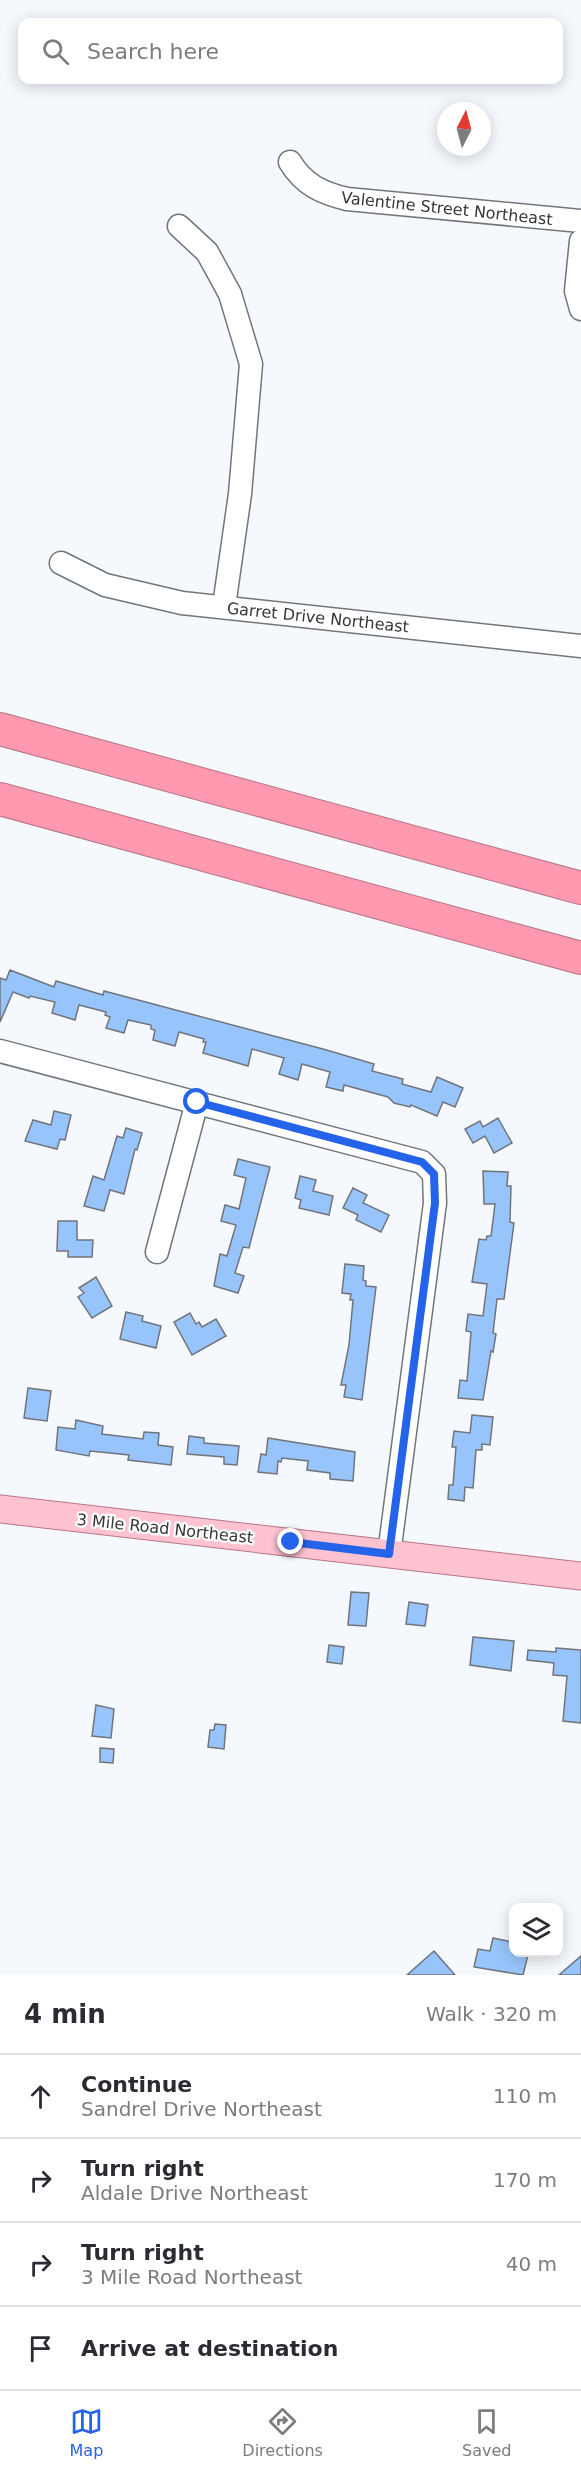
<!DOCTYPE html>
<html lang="en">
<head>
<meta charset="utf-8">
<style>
	body { margin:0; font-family:"DejaVu Sans",sans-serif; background:#f2f2f3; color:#2b2b33 }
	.controls { position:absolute; right:18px; bottom:18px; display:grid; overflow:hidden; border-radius:12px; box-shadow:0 3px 15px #0003 }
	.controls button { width:54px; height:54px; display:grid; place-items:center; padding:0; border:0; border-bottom:2px solid #e1e1e2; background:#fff; color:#2b2b33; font:30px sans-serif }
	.compass { position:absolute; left:437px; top:102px; width:54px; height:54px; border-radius:50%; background:#fff; box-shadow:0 3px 15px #0003; rotate:6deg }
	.stop { position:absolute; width:18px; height:18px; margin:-14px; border:4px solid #2563eb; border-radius:50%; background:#fff }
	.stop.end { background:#2563eb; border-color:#fff; box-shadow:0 2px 6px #0008 }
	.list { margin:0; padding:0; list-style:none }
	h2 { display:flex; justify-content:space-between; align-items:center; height:78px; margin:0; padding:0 24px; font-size:26px }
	h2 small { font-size:20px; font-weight:400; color:#7c7c81 }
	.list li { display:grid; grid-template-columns:39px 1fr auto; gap:18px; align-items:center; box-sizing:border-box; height:84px; padding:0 24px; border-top:2px solid #e1e1e2 }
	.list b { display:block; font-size:22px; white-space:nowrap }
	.list p { margin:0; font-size:20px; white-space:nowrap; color:#7c7c81 }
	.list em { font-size:20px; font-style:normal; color:#7c7c81 }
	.icon { flex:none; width:33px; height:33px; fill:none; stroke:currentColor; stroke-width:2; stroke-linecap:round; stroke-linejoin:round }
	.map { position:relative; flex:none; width:581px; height:1975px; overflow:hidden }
	.search { position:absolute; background:#fff; box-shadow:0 3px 15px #0003; left:18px; right:18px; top:18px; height:66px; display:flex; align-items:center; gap:15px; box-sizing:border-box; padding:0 21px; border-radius:12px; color:#7c7c81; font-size:22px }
	.sheet { height:414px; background:#fff }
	nav { display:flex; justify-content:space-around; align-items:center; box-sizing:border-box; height:84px; border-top:2px solid #e1e1e2; background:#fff; font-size:16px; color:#7c7c81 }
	nav a { display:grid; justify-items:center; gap:3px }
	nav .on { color:#2563eb }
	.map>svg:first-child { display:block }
	.building { fill:#97c5fb; stroke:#71757b; stroke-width:1.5 }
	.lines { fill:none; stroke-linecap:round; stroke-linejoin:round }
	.minor-casing { stroke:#71767b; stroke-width:25 }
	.major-casing { stroke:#b77686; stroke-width:29 }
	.highway-casing { stroke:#b77686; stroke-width:34 }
	.minor { stroke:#fff; stroke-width:22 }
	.major { stroke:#fec2d0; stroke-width:27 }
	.highway { stroke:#fe99b0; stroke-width:32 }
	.route { stroke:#2563eb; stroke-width:8 }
	.labels { text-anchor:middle; stroke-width:4.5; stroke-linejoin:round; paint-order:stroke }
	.street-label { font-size:16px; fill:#343638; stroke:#fff }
</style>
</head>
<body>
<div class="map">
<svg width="581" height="1975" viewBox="0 0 581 1975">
	<rect width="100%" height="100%" fill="#f5f9fe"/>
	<g class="building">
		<polygon points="10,970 54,987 56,981 103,995 104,991 323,1049 374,1064 372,1071 403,1079 402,1084 431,1092 437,1077 463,1088 455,1107 443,1102 437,1116 411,1105 410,1107 394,1103 388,1097 344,1085 343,1091 326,1087 330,1072 302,1064 298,1080 279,1074 284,1058 252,1049 248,1066 203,1053 206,1042 203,1042 204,1039 179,1032 175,1046 153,1040 155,1030 151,1029 151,1025 128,1020 124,1033 106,1028 110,1017 105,1015 106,1012 79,1005 75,1020 52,1013 55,1002 30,996 29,998 13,992 0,1022 0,978 6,980"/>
		<polygon points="54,1111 71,1115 65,1140 60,1139 57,1149 25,1141 33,1120 51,1125"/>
		<polygon points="498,1118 512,1143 494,1153 485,1136 473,1143 465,1129 480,1121 483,1127"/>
		<polygon points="126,1128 142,1133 137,1150 135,1149 124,1194 110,1190 104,1211 84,1206 93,1176 104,1180 117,1136 123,1138"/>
		<polygon points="238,1159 270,1167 249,1248 243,1247 235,1273 244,1276 238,1293 214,1286 220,1254 227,1256 236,1225 221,1221 225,1205 239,1209 246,1178 234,1175"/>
		<polygon points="483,1171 508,1172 507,1186 511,1186 510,1222 514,1223 504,1299 497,1299 493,1333 496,1334 493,1352 491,1351 483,1400 458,1398 460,1380 467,1381 471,1332 466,1331 468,1314 483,1316 487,1284 472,1282 479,1239 486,1240 487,1236 491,1236 495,1204 484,1204"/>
		<polygon points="300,1176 316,1180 313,1191 333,1196 329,1215 299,1208 301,1200 295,1198"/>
		<polygon points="353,1188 367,1195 363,1203 389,1215 381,1232 356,1220 358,1215 343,1208"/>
		<polygon points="58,1221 77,1221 77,1240 93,1240 92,1257 68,1257 68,1251 57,1251"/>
		<polygon points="345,1264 364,1266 363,1280 366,1281 366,1286 376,1287 362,1400 344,1397 346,1385 341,1385 349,1345 353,1300 350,1300 351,1294 342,1293"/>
		<polygon points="96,1277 112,1306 92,1318 78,1297 84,1293 79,1288"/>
		<polygon points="126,1312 143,1316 142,1321 161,1326 156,1348 120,1339"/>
		<polygon points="190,1313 196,1324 199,1322 202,1327 216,1319 226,1336 192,1355 174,1322"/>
		<polygon points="28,1388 51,1391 47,1421 24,1418"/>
		<polygon points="472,1415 493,1417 490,1445 482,1444 482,1450 476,1450 473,1488 465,1487 464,1501 448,1499 449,1485 453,1485 456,1447 452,1447 454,1431 470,1433"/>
		<polygon points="76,1420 103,1426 102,1434 143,1439 144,1432 159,1433 158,1445 173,1447 171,1465 128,1460 129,1455 90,1451 89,1456 56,1450 58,1427 75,1429"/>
		<polygon points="189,1436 204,1438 204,1443 239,1446 237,1465 224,1464 224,1457 187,1454"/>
		<polygon points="268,1438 355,1452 353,1481 330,1479 330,1473 307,1470 308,1461 282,1458 281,1462 278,1461 277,1474 258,1472 261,1454 266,1455"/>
		<polygon points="351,1592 369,1593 366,1626 348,1625"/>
		<polygon points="409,1602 428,1605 425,1626 406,1624"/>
		<polygon points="473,1637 514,1641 511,1671 470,1665"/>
		<polygon points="329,1645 344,1647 342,1664 327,1662"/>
		<polygon points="556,1648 581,1650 581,1723 563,1721 567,1676 553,1675 554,1663 527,1660 528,1650 556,1652"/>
		<polygon points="96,1705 114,1709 111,1738 92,1736"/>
		<polygon points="215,1724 226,1725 224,1749 208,1747 210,1730 214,1730"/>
		<polygon points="100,1748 114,1749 113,1763 100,1762"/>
		<polygon points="493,1938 513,1942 513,1953 528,1955 523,1975 474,1967 478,1949 490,1951"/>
		<polygon points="434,1951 455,1975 407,1975"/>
		<polygon points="581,1956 581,1975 559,1975"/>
	</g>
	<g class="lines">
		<defs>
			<g id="minor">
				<path d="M290 162C304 185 322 193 347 199L581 221"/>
				<polyline points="179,226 207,252 230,294 251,364 240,494 224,606"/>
				<polyline points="581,241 576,291 581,309"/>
				<polyline points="61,563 105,585 182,603 581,646"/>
				<polyline points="0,1051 422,1162 434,1174 435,1203 389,1554"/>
				<polyline points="157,1252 197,1102"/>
			</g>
			<polyline id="major" points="0,1509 581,1576"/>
			<g id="highway">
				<polyline points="0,729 581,888"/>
				<polyline points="0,799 581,958"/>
			</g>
		</defs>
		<use href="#minor" class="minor-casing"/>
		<use href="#major" class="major-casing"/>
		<use href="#highway" class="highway-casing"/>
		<use href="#minor" class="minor"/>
		<use href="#major" class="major"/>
		<use href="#highway" class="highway"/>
	</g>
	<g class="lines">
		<polyline class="route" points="197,1102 422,1162 434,1174 435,1203 389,1554 291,1542"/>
	</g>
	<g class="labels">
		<g class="street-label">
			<text transform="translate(447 208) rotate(6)" y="6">Valentine Street Northeast</text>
			<text transform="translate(318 617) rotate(6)" y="6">Garret Drive Northeast</text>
			<text transform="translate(165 1528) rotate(6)" y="6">3 Mile Road Northeast</text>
		</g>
	</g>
</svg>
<div class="controls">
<button><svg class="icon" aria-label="layers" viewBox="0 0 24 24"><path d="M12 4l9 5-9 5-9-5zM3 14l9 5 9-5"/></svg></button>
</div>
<svg class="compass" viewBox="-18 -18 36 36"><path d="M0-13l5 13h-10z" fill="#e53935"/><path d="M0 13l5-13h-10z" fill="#7c7c81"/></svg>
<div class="stop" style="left:197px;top:1102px"></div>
<div class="stop end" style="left:291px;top:1542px"></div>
<div class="search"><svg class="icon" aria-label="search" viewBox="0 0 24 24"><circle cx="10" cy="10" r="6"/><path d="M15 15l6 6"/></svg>Search here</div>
</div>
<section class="sheet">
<h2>4 min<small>Walk · 320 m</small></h2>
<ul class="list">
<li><svg class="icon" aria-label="ahead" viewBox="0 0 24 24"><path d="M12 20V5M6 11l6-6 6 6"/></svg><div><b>Continue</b><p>Sandrel Drive Northeast</p></div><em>110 m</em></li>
<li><svg class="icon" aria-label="right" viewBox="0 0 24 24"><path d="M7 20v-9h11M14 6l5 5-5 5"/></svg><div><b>Turn right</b><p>Aldale Drive Northeast</p></div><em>170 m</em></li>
<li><svg class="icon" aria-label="right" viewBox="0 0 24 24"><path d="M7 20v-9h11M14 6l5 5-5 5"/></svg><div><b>Turn right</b><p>3 Mile Road Northeast</p></div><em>40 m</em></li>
<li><svg class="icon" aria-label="arrive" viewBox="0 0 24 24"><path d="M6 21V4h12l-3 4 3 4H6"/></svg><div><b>Arrive at destination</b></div></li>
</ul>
</section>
<nav>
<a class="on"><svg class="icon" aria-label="map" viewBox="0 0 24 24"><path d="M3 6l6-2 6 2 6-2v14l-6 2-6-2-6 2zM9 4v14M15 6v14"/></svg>Map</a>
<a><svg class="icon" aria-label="directions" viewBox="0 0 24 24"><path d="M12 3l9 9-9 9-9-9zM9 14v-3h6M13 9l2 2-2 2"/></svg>Directions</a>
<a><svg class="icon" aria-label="saved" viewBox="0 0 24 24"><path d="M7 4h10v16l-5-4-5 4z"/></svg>Saved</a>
</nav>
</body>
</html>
